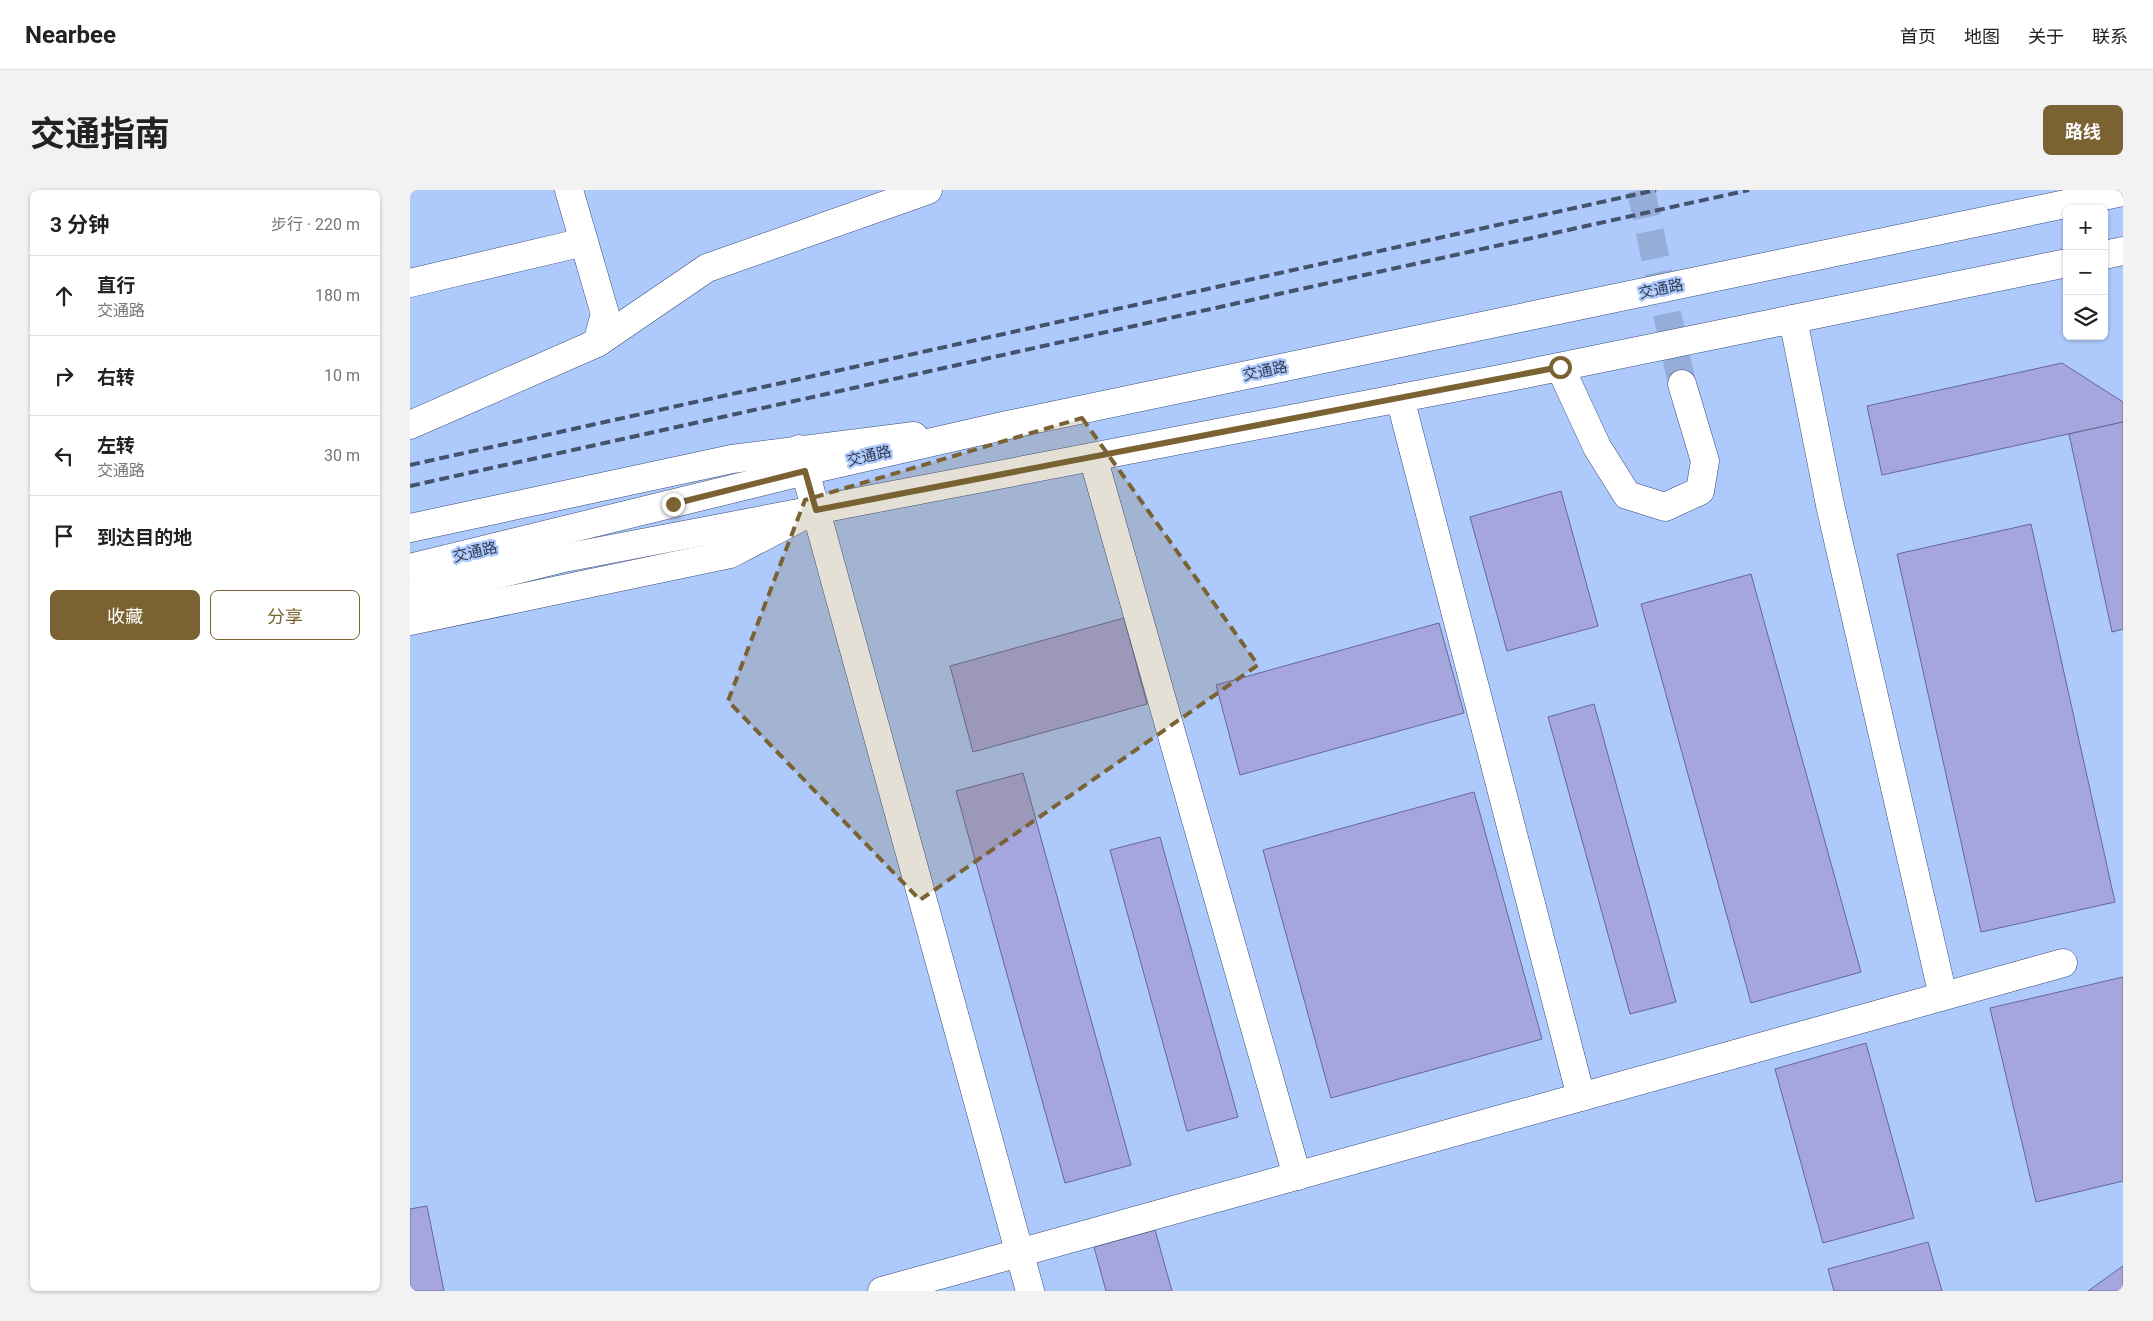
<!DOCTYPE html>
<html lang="zh">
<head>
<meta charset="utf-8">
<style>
	body { margin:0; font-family:Roboto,"Noto Sans SC",sans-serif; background:#f2f2f2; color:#222 }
	.controls { position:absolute; right:15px; top:15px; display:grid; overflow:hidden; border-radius:8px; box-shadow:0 1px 4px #0004 }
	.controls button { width:45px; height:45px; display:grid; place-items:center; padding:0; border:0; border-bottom:1px solid #e0e0e0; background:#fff; color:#222; font:25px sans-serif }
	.stop { position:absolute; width:15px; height:15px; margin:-11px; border:4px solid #7a6233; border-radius:50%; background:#fff }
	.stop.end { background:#7a6233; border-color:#fff; box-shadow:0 1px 5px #0008 }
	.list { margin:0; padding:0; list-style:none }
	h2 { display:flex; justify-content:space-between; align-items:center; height:65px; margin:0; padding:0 20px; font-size:21px }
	h2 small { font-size:16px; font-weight:400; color:#767676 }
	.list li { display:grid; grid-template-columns:32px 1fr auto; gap:15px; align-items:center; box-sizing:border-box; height:80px; padding:0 20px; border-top:1px solid #e0e0e0 }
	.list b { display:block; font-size:19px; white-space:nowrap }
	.list p { margin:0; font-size:16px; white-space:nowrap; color:#767676 }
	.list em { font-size:16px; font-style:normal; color:#767676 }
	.actions { display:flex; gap:10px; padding:15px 20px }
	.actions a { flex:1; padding:11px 0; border:1px solid #7a6233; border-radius:8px; text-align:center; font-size:18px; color:#7a6233 }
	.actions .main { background:#7a6233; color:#fff }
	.icon { flex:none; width:28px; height:28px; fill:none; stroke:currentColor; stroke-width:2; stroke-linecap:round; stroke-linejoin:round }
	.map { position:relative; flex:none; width:1713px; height:1101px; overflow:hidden; border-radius:8px }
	header { display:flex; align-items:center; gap:30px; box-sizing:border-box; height:70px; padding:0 25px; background:#fff; border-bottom:1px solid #e0e0e0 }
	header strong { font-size:24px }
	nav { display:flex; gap:28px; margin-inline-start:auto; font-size:18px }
	.intro { display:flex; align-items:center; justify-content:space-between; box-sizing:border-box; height:120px; padding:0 30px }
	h1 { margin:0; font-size:35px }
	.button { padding:12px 22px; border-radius:8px; background:#7a6233; color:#fff; font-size:18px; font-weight:700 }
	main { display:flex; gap:30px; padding:0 30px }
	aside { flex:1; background:#fff; border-radius:8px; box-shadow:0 1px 4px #0004 }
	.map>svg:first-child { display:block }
	.building { fill:#a5a6dd; stroke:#666799 }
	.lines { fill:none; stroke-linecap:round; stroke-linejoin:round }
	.minor-tunnel { stroke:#95add9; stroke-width:28; stroke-dasharray:28 14; stroke-linecap:butt }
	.minor-casing { stroke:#374d79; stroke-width:29 }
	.major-casing { stroke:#374d79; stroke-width:29 }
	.minor { stroke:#fff; stroke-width:28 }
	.major { stroke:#fff; stroke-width:28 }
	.rail { stroke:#45526b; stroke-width:4; stroke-dasharray:10 5; stroke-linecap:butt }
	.route { stroke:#7a6233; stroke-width:6 }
	.marked { fill:#7a6233; fill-opacity:0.2; stroke:#7a6233; stroke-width:4; stroke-dasharray:10 6; stroke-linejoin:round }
	.labels { text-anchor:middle; stroke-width:4.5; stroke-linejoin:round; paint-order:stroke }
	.street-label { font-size:15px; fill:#303b4f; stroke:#aec9fc }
</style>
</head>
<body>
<header>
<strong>Nearbee</strong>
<nav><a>首页</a><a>地图</a><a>关于</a><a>联系</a></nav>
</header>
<div class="intro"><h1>交通指南</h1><a class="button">路线</a></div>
<main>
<aside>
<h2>3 分钟<small>步行 · 220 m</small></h2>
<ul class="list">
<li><svg class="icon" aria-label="ahead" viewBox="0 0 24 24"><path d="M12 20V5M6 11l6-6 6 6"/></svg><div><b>直行</b><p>交通路</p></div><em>180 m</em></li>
<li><svg class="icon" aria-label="right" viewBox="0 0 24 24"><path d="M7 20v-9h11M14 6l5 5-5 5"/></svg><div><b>右转</b></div><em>10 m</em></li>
<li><svg class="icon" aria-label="left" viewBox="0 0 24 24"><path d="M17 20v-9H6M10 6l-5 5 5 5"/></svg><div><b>左转</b><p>交通路</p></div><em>30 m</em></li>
<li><svg class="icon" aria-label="arrive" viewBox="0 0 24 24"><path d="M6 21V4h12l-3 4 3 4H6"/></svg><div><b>到达目的地</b></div></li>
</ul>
<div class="actions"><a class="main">收藏</a><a>分享</a></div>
</aside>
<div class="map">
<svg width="1713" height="1101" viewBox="0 0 1713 1101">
	<rect width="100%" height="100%" fill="#aec9fc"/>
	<g class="building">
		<polygon points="1652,173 1713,212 1713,232 1472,285 1457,216"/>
		<polygon points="1713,232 1713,439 1702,442 1659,244"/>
		<polygon points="1151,301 1188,436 1097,461 1060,327"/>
		<polygon points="1621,334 1705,712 1571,742 1487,364"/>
		<polygon points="1341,384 1451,782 1341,813 1231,414"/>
		<polygon points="714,428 737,514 563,562 540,476"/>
		<polygon points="1029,433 1054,523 830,585 806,495"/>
		<polygon points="1184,514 1266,812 1220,824 1138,527"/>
		<polygon points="613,583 721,975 655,993 546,601"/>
		<polygon points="1064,602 1132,849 921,908 853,660"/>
		<polygon points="750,647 828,927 777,941 700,660"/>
		<polygon points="1713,787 1713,991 1626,1012 1580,818"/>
		<polygon points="1456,853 1504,1028 1413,1053 1365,879"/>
		<polygon points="17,1016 34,1101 0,1101 0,1019"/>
		<polygon points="745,1040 762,1101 696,1101 684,1057"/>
		<polygon points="1518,1052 1532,1101 1424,1101 1418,1079"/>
		<polygon points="1713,1076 1713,1101 1678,1101"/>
	</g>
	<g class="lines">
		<polyline class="minor-tunnel" points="1231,0 1272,194"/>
		<defs>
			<g id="minor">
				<polyline points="0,93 174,52"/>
				<polyline points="1383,129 1420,315 1533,806"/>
				<polyline points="187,153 297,78 518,0"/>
				<polyline points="1150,177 1187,257 1217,305 1255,317 1290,301 1295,271 1272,194"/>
				<polyline points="990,208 1171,907"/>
				<polyline points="0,235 187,153 195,124 159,0"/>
				<polyline points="389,259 620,1101"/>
				<polyline points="683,267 887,986"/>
				<polyline points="0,338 322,269 504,246"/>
				<polyline points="0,431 320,364 395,325"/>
				<polyline points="472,1101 1653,773"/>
			</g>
			<g id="major">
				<polyline points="1694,65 1713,61"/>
				<polyline points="0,378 395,281 593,236 1713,2"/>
				<polyline points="0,406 154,368 1095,188 1657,73"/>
			</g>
		</defs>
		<use href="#minor" class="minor-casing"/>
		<use href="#major" class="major-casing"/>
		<use href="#minor" class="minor"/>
		<use href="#major" class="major"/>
		<g class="rail">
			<polyline points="0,275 1246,0"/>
			<polyline points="0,296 1339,0"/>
		</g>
	</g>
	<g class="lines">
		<polyline class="route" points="263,314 395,281 406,320 1150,177"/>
	</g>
	<path class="marked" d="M672 228 848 475 510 710 318 511 395 310Z"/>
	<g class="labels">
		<g class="street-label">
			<text transform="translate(1251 99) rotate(-12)" y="5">交通路</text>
			<text transform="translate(855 181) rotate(-12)" y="5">交通路</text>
			<text transform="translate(459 266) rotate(-13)" y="5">交通路</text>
			<text transform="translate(65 362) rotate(-13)" y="5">交通路</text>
		</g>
	</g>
</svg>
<div class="controls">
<button>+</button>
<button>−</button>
<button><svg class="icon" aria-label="layers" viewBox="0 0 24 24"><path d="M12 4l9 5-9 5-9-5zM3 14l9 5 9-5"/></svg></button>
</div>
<div class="stop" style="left:1150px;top:177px"></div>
<div class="stop end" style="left:263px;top:314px"></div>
</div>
</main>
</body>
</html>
